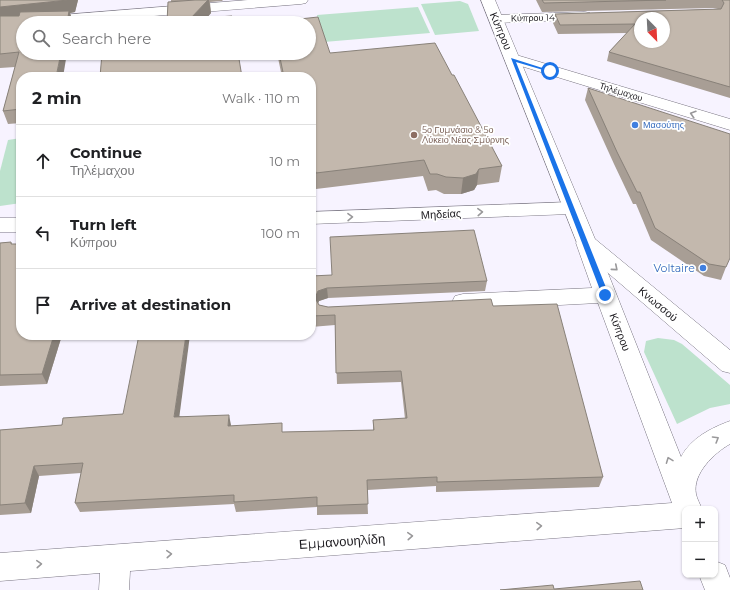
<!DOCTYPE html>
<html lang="en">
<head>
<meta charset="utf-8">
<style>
	body { margin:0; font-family:Montserrat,sans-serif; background:#f2f2f2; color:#202124 }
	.controls { position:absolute; right:12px; bottom:12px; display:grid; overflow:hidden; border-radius:8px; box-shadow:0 1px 3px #0004 }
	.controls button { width:36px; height:36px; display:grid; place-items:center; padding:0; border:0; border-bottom:1px solid #e0e0e0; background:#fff; color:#202124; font:20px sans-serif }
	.compass { position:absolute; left:634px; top:12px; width:36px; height:36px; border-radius:50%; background:#fff; box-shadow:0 1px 3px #0004; rotate:156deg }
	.stop { position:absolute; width:12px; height:12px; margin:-9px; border:3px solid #1a73e8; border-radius:50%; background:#fff }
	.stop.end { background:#1a73e8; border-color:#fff; box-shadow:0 1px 4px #0008 }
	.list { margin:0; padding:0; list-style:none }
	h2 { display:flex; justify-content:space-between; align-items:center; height:52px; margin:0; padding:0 16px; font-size:17px }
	h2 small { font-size:13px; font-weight:400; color:#757577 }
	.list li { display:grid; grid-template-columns:26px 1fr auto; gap:12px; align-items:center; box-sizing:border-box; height:72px; padding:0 16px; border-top:1px solid #e0e0e0 }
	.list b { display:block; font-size:15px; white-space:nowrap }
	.list p { margin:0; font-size:13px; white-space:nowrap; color:#757577 }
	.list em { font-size:13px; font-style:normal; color:#757577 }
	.icon { flex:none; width:22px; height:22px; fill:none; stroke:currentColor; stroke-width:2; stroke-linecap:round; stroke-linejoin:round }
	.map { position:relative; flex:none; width:730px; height:590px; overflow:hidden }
	.search { position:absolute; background:#fff; box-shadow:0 1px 3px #0004; left:16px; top:16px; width:300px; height:44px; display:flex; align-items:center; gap:10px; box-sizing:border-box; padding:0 14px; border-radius:22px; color:#757577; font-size:15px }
	.panel { position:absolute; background:#fff; box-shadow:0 1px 3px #0004; left:16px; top:72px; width:300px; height:268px; border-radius:16px }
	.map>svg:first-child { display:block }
	.green { fill:#bde2cd }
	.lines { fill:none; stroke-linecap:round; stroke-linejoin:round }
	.minor-casing { stroke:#787481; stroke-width:1 }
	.tertiary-casing { stroke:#787481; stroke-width:1 }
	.minor { fill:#fff; fill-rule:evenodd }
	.tertiary { fill:#fff; fill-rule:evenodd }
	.wall { fill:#a89e95 }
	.shaded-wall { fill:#888179 }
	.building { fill:#c3b8ad; stroke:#888179; fill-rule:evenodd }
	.oneway { stroke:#99989a }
	.route { fill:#1a73e8 }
	.shop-dot { fill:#3f7fe0; stroke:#fff; stroke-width:1.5 }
	.education-dot { fill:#8d6e63; stroke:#fff; stroke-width:1.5 }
	.labels { text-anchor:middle; stroke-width:3.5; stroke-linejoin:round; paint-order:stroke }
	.far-street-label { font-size:9px; fill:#1c1a1f; stroke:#fff }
	.far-shop-label { font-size:9px; fill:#366cbe; stroke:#fff; text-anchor:start }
	.far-education-label { font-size:9px; fill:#785e54; stroke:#fff; text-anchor:start }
	.street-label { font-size:11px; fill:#1c1a1f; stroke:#fff }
	.shop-label { font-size:11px; fill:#366cbe; stroke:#fff; text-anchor:end }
	.near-street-label { font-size:13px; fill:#1c1a1f; stroke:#fff }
</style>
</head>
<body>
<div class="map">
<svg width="730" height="590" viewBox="0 0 730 590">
	<rect width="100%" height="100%" fill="#f7f3ff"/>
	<g class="green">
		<polygon points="460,1 468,4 479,31 435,35 421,4"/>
		<polygon points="418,7 430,33 324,42 317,15"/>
		<polygon points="21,138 21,203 0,206 0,171 8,140"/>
		<polygon points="658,338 674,340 682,344 730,385 730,404 710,408 677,424 644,352 646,341"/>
	</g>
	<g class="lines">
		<defs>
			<g id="minor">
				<polygon points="248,0 308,0 306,3 301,4 67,23 23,23 23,27 0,28 0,20"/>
				<polygon points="585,12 590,13 592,16 590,19 496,23 491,22 489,19 491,16 496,15"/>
				<polygon points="513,54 730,119 730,130 508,62 505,59 508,56"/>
				<polygon points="570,202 577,204 580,208 577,212 570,214 311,224 311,212"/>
				<rect x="0" y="218" width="21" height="14"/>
				<path d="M586 236 593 238 596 243 681 457C691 438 711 428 730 421V444C714 453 692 474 696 494 697 499 700 504 702 509H685V528L130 571 129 590H99L100 573 0 581V553L672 503 598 303 463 310 455 308 452 302 455 296 463 294 592 288 576 243 579 238Z"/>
				<polygon points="715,561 725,565 730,578 730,590 705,590 699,575 715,575"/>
			</g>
			<polygon id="tertiary" points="481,0 495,0 595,239 730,350 730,373 722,371 579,248"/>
		</defs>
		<use href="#minor" class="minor-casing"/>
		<use href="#tertiary" class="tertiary-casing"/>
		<use href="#minor" class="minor"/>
		<use href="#tertiary" class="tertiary"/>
	</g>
	<g class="wall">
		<polygon points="0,0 78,0 75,12 70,13 73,23 23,23 21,77 21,123 8,124 3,111 15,67 0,68"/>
		<polygon points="171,0 223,0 222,1 210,2 211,13 207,18 167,22 171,2"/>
		<polygon points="536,0 730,0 730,98 607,61 609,52 627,33 558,34 553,23 555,14 718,9 713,8 542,12"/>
		<polygon points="102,53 242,77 100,77"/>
		<polygon points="277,53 330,53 452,75 502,166 499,182 477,185 474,190 461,194 444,194 436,190 428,191 423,176 316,189 313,173 311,173 311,77 282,77"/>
		<polygon points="588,88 726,267 721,280 704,276 651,240 636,204 633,204 614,164 585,100"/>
		<polygon points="11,242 62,335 47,384 0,386 0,243"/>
		<polygon points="311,276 487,281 485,291 328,298 319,301 318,303 319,305 328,307 493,306 603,477 599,487 436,492 436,486 367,490 368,514 317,515 317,507 236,512 234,504 80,512 75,503 81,473 39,476 31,513 0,515 0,430 62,425 123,414 179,416 231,426 283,432 373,430 373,420 405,419 401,382 337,384 335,325 311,327"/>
	</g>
	<g class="shaded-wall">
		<polygon points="68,0 78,0 75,12 70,13 73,23 0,20 0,7"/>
		<polygon points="208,0 209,0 211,13 202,23 190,19"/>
		<polygon points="61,53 67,53 63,77 56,77"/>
		<polygon points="311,157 312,157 313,173 311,173"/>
		<polygon points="479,169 477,185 474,190 461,194 463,178"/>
		<polygon points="327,288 328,298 319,301 316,309 315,298 318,291"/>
		<polygon points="54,335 62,335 47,384 42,374"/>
		<polygon points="186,335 190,335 178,427 174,417"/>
		<polygon points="229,415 231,425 230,436 228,426"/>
		<polygon points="34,466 39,476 31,513 25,503"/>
	</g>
	<g class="building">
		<polygon points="0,0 68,0 0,7"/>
		<polygon points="195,0 208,0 190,19 232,16 233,23 152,23 167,22 168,2"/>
		<polygon points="542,0 666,0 544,3"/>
		<path d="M722 0H730V87L609 52 635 24 560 25 555 14 721 9 724 3ZM640 18H664V42H640Z"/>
		<polygon points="69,11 67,23 23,23 23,53 61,53 56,77 21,77 21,109 3,111 19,52 0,54 0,16 19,16 20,12"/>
		<polygon points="318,17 330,53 435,43 452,75 454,75 502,166 479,169 476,174 463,178 446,177 437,174 430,174 424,160 316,173 312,157 311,157 311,77 284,77 279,53 309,53 309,23 272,23 272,22"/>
		<polygon points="102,53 238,53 242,77 201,77 201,73 157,77 100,77"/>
		<polygon points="588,88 730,134 730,258 726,267 709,264 655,228 640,192 637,192 617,152"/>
		<polygon points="474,230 487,281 327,288 318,291 315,298 319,305 328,307 491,299 493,306 557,304 603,477 437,482 437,477 367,480 368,504 317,506 317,497 234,502 234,495 75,503 83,463 34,466 25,503 0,505 0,430 62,425 63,418 123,414 139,335 186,335 174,417 229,415 228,426 282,423 282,432 374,430 373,420 407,418 401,371 336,373 335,315 311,316 311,276 332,275 330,237"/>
		<polygon points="11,242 11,244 21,244 21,335 54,335 42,374 0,375 0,243"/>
		<polygon points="640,581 643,590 500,590 553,585 554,589"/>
	</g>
	<defs><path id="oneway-chevron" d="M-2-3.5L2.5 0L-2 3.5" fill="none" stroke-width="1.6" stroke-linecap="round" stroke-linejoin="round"/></defs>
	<g class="oneway">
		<use href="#oneway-chevron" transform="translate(693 114) rotate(-163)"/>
		<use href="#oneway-chevron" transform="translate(480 212) rotate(-3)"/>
		<use href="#oneway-chevron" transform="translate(350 217) rotate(-1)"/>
		<use href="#oneway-chevron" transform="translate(615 268) rotate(40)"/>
		<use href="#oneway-chevron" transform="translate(716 439) rotate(-31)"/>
		<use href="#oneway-chevron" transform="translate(669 460) rotate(-111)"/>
		<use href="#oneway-chevron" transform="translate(539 526) rotate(-4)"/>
		<use href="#oneway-chevron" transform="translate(410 536) rotate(-4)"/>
		<use href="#oneway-chevron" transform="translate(169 554) rotate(-4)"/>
		<use href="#oneway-chevron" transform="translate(39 564) rotate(-4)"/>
	</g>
	<polygon class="route" points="511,58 552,71 550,72 516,62 609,295 608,296 602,295"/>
	<g class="shop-dot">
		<circle cx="635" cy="125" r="4"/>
		<circle cx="703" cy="268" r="4"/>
	</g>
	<circle class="education-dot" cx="414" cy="135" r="4"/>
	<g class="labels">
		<g class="far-street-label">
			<text transform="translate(533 18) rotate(-1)" y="3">Κύπρου 14</text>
			<text transform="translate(621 92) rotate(17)" y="3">Τηλέμαχου</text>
		</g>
		<g class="far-shop-label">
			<text x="643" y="128">Μασούτης</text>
		</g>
		<g class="far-education-label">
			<text x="422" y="133">5ο Γυμνάσιο &amp; 5ο<tspan x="422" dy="10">Λύκειο Νέας Σμύρνης</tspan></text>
		</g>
		<g class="street-label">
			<text transform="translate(501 31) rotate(67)" y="4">Κύπρου</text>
			<text transform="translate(441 214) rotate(-3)" y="4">Μηδείας</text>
			<text transform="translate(658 304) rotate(40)" y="4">Κνωσσού</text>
			<text transform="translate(620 332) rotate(69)" y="4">Κύπρου</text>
		</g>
		<g class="shop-label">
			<text x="695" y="272">Voltaire</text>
		</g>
		<g class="near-street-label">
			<text transform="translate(342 541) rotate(-4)" y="5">Εμμανουηλίδη</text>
		</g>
	</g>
</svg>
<div class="controls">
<button>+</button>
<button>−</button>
</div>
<svg class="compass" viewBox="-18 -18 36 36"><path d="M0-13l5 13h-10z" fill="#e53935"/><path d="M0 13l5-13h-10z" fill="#757577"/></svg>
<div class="stop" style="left:550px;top:71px"></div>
<div class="stop end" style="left:605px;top:295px"></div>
<div class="search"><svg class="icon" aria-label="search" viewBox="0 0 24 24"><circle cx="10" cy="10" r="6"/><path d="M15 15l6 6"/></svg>Search here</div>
<section class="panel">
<h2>2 min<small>Walk · 110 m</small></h2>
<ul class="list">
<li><svg class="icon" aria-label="ahead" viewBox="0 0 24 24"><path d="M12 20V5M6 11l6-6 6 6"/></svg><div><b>Continue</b><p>Τηλέμαχου</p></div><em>10 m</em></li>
<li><svg class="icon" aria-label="left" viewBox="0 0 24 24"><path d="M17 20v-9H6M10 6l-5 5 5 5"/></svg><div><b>Turn left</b><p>Κύπρου</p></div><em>100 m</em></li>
<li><svg class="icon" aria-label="arrive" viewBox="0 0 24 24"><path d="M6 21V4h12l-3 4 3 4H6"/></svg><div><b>Arrive at destination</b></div></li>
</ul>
</section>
</div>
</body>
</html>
